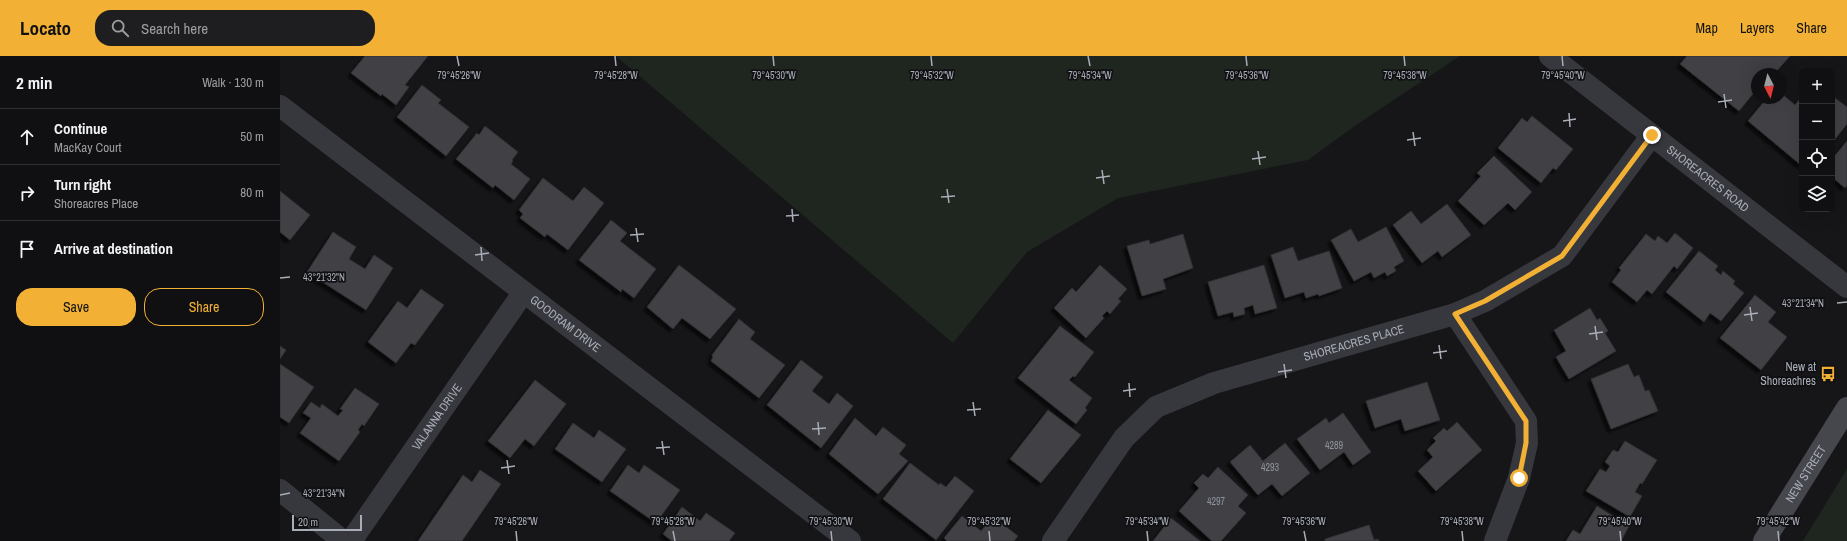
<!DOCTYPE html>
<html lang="en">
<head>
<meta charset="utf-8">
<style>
	body { margin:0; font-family:"Archivo Narrow",sans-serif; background:#1e1e20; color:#f1f3f6 }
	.controls { position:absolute; right:12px; top:12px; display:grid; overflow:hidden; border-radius:8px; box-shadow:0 4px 16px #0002 }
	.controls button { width:36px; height:36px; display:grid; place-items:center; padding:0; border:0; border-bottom:1px solid #303032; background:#101012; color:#f1f3f6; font:20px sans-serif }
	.compass { position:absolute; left:1471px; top:12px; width:36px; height:36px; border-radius:50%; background:#101012; box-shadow:0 4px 16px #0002; rotate:173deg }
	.scale { position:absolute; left:12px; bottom:10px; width:70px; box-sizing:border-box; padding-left:4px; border:2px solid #a8adb8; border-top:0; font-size:11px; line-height:14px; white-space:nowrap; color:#a8adb8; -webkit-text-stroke:3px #111113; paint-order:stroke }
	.stop { position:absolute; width:12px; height:12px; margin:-9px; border:3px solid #f2b134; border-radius:50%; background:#fff }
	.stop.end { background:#f2b134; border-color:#fff; box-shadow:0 1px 4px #0008 }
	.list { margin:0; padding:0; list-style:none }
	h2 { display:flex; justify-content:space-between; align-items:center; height:52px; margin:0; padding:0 16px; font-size:17px }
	h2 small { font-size:13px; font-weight:400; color:#9c9d9f }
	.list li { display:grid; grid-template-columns:26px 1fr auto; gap:12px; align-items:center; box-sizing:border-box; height:56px; padding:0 16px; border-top:1px solid #303032 }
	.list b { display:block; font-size:15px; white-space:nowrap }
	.list p { margin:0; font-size:13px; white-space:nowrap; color:#9c9d9f }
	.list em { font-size:13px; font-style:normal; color:#9c9d9f }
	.actions { display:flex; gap:8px; padding:12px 16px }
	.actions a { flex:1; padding:9px 0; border:1px solid #f2b134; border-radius:16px; text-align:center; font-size:14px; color:#f2b134 }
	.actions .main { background:#f2b134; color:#111 }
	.icon { flex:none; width:22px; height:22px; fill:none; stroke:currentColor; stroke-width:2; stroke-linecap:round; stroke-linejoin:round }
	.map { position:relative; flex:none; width:1567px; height:485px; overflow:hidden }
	header { display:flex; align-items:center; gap:24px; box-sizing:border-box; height:56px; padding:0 20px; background:#f2b134; color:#111 }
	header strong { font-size:19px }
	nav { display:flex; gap:22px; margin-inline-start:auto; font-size:14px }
	.search { width:280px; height:36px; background:#1e1e20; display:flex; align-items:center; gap:10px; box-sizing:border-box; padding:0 14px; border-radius:16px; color:#9c9d9f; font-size:15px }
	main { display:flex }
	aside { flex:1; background:#101012 }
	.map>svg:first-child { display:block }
	.green { fill:#1e261f }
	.building { fill:#404145; stroke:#303034; filter:url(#shadow) }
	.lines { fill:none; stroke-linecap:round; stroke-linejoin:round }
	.minor { stroke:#37383d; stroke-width:22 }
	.secondary { stroke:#45474d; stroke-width:22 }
	.route { stroke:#f2b134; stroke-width:5 }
	.ticks { fill:none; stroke:#a8adb8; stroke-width:1.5 }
	.labels { text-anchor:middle; stroke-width:3.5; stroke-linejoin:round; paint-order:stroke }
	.number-label { font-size:10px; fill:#8e929b }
	.street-label { font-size:12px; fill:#a8adb8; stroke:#111113 }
	.poi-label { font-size:12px; fill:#a8adb8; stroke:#111113; text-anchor:end }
	.ticks-label { font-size:10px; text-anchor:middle; fill:#a8adb8; stroke:#111113; stroke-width:3.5; stroke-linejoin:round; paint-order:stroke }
</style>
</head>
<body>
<header>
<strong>Locato</strong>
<div class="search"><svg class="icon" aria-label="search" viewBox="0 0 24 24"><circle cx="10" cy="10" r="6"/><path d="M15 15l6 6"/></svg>Search here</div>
<nav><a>Map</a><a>Layers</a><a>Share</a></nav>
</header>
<main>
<aside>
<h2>2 min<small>Walk · 130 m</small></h2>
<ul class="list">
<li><svg class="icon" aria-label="ahead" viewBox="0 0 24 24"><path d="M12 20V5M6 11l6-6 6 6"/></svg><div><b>Continue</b><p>MacKay Court</p></div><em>50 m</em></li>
<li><svg class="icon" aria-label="right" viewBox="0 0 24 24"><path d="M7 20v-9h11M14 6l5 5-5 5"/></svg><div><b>Turn right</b><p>Shoreacres Place</p></div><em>80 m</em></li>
<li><svg class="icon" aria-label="arrive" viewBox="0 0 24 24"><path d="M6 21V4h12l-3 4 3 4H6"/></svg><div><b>Arrive at destination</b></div></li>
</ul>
<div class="actions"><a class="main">Save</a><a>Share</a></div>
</aside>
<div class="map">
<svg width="1567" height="485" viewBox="0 0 1567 485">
	<defs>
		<filter id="shadow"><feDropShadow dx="-3.5" dy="3.5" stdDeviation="1" flood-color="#0009"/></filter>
	</defs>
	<rect width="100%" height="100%" fill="#161618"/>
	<g class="green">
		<polygon points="336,0 1180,0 1079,67 1028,104 838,142 747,196 673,287"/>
		<polygon points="1567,413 1567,485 1523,485"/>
	</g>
	<g class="building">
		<polygon points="85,0 148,0 125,29 129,31 116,49 102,38 101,40 71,17"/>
		<polygon points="1407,0 1510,0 1494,18 1477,18 1477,33 1459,55 1400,8"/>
		<polygon points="142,29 161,44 158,47 189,71 166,100 117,61"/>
		<polygon points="1501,37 1515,49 1522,40 1522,110 1468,65 1487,42 1501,42"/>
		<polygon points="1555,42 1567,51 1567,68 1552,87 1552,46"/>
		<polygon points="1252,60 1293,93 1276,114 1273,112 1261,127 1218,92 1242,62 1247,66"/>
		<polygon points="205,70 238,96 232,104 233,105 231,108 250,123 234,144 215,129 213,132 176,103 197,77 199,79"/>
		<polygon points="1567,85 1567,129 1565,132 1552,121 1552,103"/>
		<polygon points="1214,100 1252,136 1235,154 1228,147 1204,169 1178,145 1201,120 1197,117"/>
		<polygon points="263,122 293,145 304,131 324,147 288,194 267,178 265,181 240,162 243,158 239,154"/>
		<polygon points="0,135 30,159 10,184 0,176"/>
		<polygon points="1167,148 1191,179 1162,201 1158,195 1142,207 1113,169 1131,155 1141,168"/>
		<polygon points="331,164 347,177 340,185 376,213 354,242 342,233 341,236 299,204"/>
		<polygon points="1106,171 1124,205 1114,211 1116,215 1107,220 1105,216 1094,222 1091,216 1074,225 1051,184 1071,173 1078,186"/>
		<polygon points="53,176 76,191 69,203 85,213 94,199 113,212 86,254 27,216"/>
		<polygon points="1395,177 1413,192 1397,213 1394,210 1372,238 1367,234 1357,246 1332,226 1341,214 1339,212 1366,178 1375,185 1378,180 1387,187"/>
		<polygon points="903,178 913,212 883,223 886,233 862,240 847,190 869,184 870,188"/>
		<polygon points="1013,191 1018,205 1049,195 1062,232 1039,240 1038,238 1026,242 1024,236 1005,242 991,199"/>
		<polygon points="1419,195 1438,210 1435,214 1441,219 1443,215 1455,225 1453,228 1464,237 1441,265 1430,257 1424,266 1386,236"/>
		<polygon points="399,209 456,253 430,283 402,262 393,273 367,251"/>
		<polygon points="820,209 847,233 838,243 841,245 830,258 827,255 822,260 824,262 806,282 774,252 792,232 796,236"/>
		<polygon points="984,209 997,252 975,258 973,249 964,252 965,258 954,261 953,256 938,260 928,226"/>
		<polygon points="141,233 164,249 135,289 131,287 116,307 88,286 118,245 127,252"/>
		<polygon points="1475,239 1496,256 1488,266 1507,281 1481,314 1440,282"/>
		<polygon points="1310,252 1317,264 1320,262 1328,275 1325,277 1336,295 1289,323 1276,301 1286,295 1274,274"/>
		<polygon points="459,263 475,276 470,283 505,309 479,342 431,305 433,301 432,299"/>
		<polygon points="780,270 814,296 795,321 793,320 789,324 812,342 805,352 807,354 796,368 738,322"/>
		<polygon points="0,290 6,294 0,303"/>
		<polygon points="521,304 543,321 532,335 549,348 557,337 573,350 541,392 487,349"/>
		<polygon points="0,308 34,331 9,367 0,361"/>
		<polygon points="1348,308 1354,321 1359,319 1365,335 1369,334 1378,355 1331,373 1311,323"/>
		<polygon points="255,324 286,348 254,390 245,383 230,402 208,385"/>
		<polygon points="1147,326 1160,364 1125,375 1121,363 1095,372 1086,345"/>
		<polygon points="75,332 99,348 84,370 82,368 78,374 80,376 59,405 20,377 31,362 23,357 31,346 40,352 42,348 58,360 63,354 60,353"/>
		<polygon points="768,354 801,379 761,427 730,403"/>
		<polygon points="1063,357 1091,396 1073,409 1064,396 1040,414 1017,383 1046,362 1049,367"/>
		<polygon points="575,362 596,380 603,371 626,389 619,398 628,405 598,438 549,398"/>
		<polygon points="1177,366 1202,394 1156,435 1138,415 1153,401 1147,394 1156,385 1153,382 1164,372 1167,375"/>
		<polygon points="293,367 314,382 319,374 346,393 322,426 275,393"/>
		<polygon points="1345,385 1377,404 1362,428 1360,427 1355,436 1362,440 1350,461 1306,435 1320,413 1326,416 1330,410 1325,406 1333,394 1338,396"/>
		<polygon points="1005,387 1030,417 1002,440 992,428 978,439 950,406 970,389 983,405"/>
		<polygon points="630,407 659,429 660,427 666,431 675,420 694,435 656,484 603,443"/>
		<polygon points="348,409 359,417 364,409 400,434 376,467 330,435"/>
		<polygon points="938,411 968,439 958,450 966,457 941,485 932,485 899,455 919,432 914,427 923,418 928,422"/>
		<polygon points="200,414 221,428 182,485 138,485 183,419 192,426"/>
		<polygon points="1317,450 1349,470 1341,485 1286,485 1293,474 1300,478"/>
		<polygon points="402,451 420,465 426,457 455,477 449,485 392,485 383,478"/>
		<polygon points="682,460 701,475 713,461 738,480 734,485 667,485 664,482"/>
		<polygon points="891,462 920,485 873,485"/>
		<polygon points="1089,469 1094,484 1098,483 1099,485 1045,485 1045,483"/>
	</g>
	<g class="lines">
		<g class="minor">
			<path id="s1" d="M1270 0 1567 231"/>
			<path id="s2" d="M0 50 570 485"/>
			<polyline points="1175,258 1246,365 1247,387 1239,422 1215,485"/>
			<polyline points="0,434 63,485"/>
			<path id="s3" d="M71 485 243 237"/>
			<path id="s4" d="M773 485 844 382 876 351 934 327 1175 258 1205 245 1282 200 1372 79"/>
		</g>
		<path class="secondary" id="s5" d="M1484 485 1567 352"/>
	</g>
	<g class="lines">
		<polyline class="route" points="1239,422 1246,387 1246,365 1175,258 1205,245 1282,200 1372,79"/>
	</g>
	<path class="ticks" d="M177 0 179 10M335 0 336 10M493 0 494 10M651 0 652 10M808 0 810 10M966 0 967 10M1124 0 1125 10M1282 0 1283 10M1444 38 1446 52M1438 46 1452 44M1289 57 1290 71M1283 65 1296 63M1133 76 1135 90M1127 84 1141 82M978 95 980 109M972 103 986 101M822 114 824 128M816 122 830 120M667 133 669 147M661 141 675 140M512 153 513 166M506 160 519 159M356 172 358 186M350 179 364 178M201 191 202 205M195 199 209 197M0 222 10 221M1557 247 1567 246M1470 251 1472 265M1464 259 1478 257M1315 270 1317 284M1309 278 1323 276M1159 289 1161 303M1153 297 1167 295M1004 308 1006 322M998 316 1012 314M849 327 850 341M843 335 856 333M693 346 695 360M687 354 701 353M538 366 539 379M532 373 546 372M382 385 384 399M376 392 390 391M227 404 229 418M221 412 235 410M0 439 10 437M236 475 237 485M393 475 395 485M551 475 552 485M709 475 710 485M867 475 868 485M1024 475 1026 485M1182 475 1183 485M1340 475 1341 485M1498 475 1499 485"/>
	<defs>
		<symbol id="bus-bare" viewBox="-9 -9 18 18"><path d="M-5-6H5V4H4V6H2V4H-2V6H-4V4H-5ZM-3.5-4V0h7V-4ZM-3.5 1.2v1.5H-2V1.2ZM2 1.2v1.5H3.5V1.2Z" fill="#f2b134" stroke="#111113" stroke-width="2.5" paint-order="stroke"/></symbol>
	</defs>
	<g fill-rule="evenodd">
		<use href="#bus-bare" x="1537" y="307" width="22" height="22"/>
	</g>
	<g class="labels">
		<g class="number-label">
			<text x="1054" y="393">4289</text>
			<text x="990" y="415">4293</text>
			<text x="936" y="449">4297</text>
		</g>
		<g class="street-label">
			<text dy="4" stroke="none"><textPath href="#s1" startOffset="200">SHOREACRES ROAD</textPath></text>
			<text dy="4" stroke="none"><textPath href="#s2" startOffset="359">GOODRAM DRIVE</textPath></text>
			<text dy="4" stroke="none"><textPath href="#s4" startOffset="378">SHOREACRES PLACE</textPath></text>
			<text dy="4" stroke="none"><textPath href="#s3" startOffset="151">VALANNA DRIVE</textPath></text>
			<text dy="4" stroke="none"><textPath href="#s5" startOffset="79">NEW STREET</textPath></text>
		</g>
		<g class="poi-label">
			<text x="1536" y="315">New at<tspan x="1536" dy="14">Shoreachres</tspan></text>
		</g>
	</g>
	<g class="ticks-label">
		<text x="179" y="23">79°45'26"W</text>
		<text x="336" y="23">79°45'28"W</text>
		<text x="494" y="23">79°45'30"W</text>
		<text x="652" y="23">79°45'32"W</text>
		<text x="810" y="23">79°45'34"W</text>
		<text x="967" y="23">79°45'36"W</text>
		<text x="1125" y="23">79°45'38"W</text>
		<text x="1283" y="23">79°45'40"W</text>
		<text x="44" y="225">43°21'32"N</text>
		<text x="1523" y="251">43°21'34"N</text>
		<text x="44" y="441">43°21'34"N</text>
		<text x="236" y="469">79°45'26"W</text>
		<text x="393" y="469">79°45'28"W</text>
		<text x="551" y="469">79°45'30"W</text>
		<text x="709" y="469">79°45'32"W</text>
		<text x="867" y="469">79°45'34"W</text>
		<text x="1024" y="469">79°45'36"W</text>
		<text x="1182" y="469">79°45'38"W</text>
		<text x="1340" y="469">79°45'40"W</text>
		<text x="1498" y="469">79°45'42"W</text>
	</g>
</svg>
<div class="controls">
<button>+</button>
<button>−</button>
<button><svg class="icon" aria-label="locate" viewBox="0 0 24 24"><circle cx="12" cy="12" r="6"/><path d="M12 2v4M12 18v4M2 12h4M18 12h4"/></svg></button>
<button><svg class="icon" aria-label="layers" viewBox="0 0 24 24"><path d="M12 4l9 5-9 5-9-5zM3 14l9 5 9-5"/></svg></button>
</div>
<svg class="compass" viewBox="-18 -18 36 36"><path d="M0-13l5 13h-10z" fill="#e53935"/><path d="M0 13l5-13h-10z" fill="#9c9d9f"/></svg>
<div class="scale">20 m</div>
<div class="stop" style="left:1239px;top:422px"></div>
<div class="stop end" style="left:1372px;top:79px"></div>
</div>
</main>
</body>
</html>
